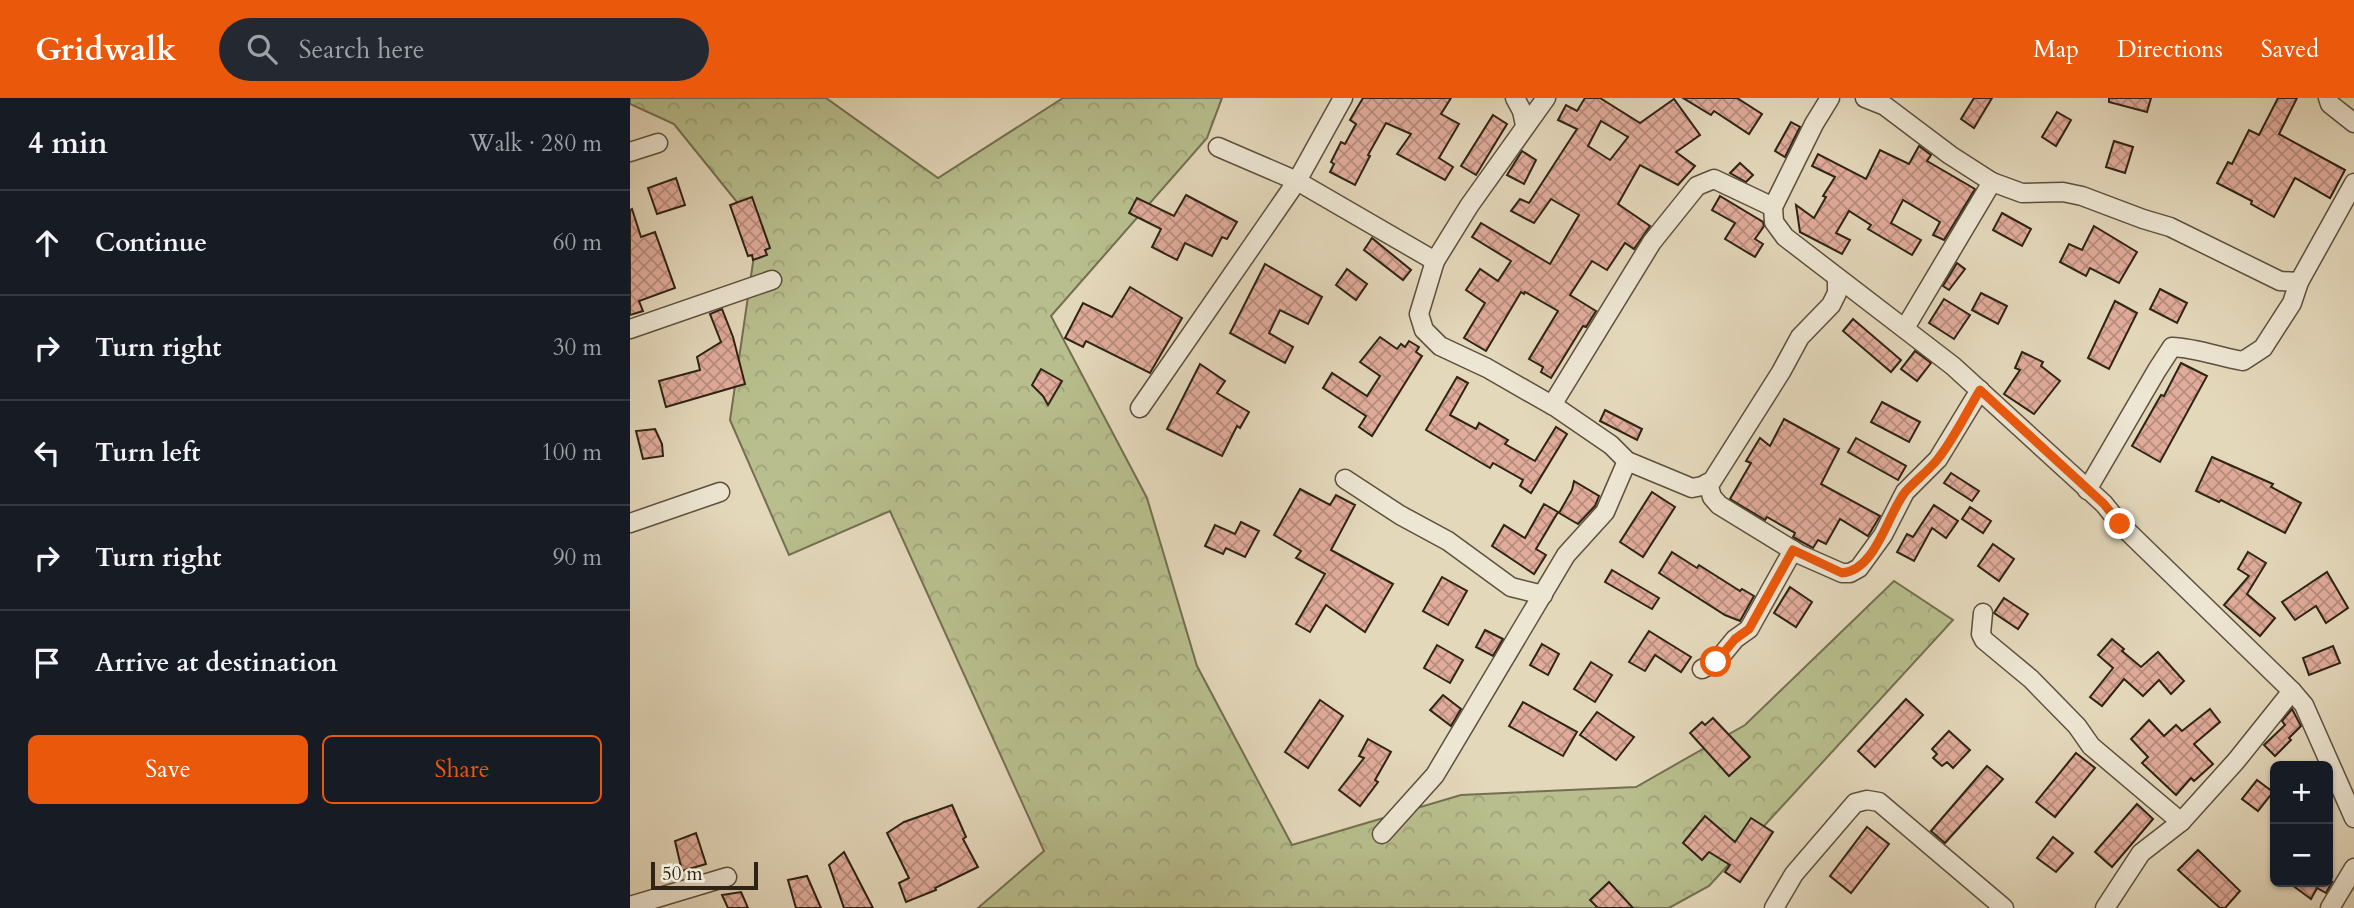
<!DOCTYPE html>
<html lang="en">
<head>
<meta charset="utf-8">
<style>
	body { margin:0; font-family:Cardo,serif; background:#242831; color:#f1f3f6 }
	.controls { position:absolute; right:21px; bottom:21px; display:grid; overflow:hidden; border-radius:10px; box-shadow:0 2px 5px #0004 }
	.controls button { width:63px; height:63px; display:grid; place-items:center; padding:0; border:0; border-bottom:2px solid #363941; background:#171b24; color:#f1f3f6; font:35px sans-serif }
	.scale { position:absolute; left:21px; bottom:18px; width:107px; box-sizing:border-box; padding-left:7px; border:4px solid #2e2314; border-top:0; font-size:19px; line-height:24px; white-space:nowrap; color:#2e2314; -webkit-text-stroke:5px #ede6d3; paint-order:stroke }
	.stop { position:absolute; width:21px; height:21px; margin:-16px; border:5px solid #ea580c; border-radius:50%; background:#fff }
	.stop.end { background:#ea580c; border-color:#fff; box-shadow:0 2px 7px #0008 }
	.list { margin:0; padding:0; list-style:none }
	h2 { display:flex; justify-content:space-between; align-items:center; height:91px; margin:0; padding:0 28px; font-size:30px }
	h2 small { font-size:23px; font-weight:400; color:#9ea1a6 }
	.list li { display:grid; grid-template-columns:46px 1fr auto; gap:21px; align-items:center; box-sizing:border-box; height:105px; padding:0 28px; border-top:2px solid #363941 }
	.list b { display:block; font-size:26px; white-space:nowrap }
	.list em { font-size:23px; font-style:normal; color:#9ea1a6 }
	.actions { display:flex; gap:14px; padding:21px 28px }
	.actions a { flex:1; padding:16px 0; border:2px solid #ea580c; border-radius:10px; text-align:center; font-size:24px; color:#ea580c }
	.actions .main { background:#ea580c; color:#fff }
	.icon { flex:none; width:38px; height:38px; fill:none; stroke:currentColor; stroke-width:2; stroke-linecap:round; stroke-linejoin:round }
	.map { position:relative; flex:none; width:1724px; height:810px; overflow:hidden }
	header { display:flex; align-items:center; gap:42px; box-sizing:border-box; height:98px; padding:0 35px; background:#ea580c; color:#fff }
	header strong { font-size:33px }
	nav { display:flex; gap:38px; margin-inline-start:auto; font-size:24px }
	.search { width:490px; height:63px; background:#242831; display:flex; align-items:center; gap:18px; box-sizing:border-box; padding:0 24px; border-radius:38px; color:#9ea1a6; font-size:26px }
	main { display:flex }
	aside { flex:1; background:#171b24 }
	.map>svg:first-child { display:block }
	.forest { fill:url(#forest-crowns); stroke:#737050; stroke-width:2 }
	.building { fill:url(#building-cross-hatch); stroke:#2e2314; stroke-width:2; fill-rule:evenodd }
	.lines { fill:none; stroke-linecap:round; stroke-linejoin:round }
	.minor-casing { stroke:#5c503e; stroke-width:21 }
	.minor { stroke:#ede6d3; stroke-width:18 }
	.route { stroke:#ea580c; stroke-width:9 }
</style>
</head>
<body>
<header>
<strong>Gridwalk</strong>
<div class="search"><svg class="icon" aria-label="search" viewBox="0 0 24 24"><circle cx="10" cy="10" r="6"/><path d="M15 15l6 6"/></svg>Search here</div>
<nav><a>Map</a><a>Directions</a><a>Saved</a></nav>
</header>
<main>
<aside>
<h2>4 min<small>Walk · 280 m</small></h2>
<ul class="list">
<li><svg class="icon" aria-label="ahead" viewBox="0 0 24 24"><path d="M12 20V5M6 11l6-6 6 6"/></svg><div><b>Continue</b></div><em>60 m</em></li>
<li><svg class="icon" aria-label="right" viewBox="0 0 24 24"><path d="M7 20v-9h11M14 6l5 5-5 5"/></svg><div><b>Turn right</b></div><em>30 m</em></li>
<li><svg class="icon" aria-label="left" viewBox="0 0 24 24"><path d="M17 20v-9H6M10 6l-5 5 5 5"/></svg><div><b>Turn left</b></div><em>100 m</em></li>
<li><svg class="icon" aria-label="right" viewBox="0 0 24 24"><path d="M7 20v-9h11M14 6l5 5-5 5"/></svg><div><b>Turn right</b></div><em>90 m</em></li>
<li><svg class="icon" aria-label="arrive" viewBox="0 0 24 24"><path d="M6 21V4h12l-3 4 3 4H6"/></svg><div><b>Arrive at destination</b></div></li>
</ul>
<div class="actions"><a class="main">Save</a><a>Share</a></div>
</aside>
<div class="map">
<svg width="1724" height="810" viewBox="0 0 1724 810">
	<defs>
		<pattern id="forest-crowns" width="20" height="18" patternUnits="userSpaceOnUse" patternTransform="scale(1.75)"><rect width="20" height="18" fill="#b8be8d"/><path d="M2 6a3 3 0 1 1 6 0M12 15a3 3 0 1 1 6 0" fill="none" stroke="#9ea379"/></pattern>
		<pattern id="building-cross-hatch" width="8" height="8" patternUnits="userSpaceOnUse" patternTransform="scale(1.75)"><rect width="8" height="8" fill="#e1ac9b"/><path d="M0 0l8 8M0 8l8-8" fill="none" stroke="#b78c7d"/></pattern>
	</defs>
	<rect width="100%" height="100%" fill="#e4d8bb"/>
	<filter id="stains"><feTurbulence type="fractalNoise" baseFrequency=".00286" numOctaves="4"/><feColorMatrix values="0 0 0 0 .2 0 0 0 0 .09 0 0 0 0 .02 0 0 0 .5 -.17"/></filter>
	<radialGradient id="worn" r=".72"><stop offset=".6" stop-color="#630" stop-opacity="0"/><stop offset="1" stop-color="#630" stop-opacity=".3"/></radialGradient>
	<polygon class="forest" points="0,0 196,0 308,80 433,0 592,0 577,40 421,218 517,400 567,568 662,747 831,697 1006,689 1115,627 1264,483 1323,522 1079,788 1039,810 348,810 414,753 260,413 159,457 100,322 128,130 44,26 0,6"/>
	<g class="building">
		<polygon points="733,0 821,0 811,16 829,26 809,60 823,69 815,82 767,56 781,36 756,25 738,57 740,58 725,87 700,74 704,66 701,64 711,44 715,46 726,26 720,22"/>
		<path d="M955 0H970L1010 25 1044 1 1070 37 1046 54 1065 68 1048 87 1010 67 988 106 1020 128 1004 151 995 145 977 172 962 163 940 197 966 213 956 229 953 228 921 280 911 274 913 269 899 261 928 213 895 194 894 196 891 194 856 253 834 240 855 205 836 192 850 171 868 183 881 163 842 139 851 125 920 166 949 117 921 101 904 125 881 113 890 101 899 105 947 31 928 22 936 7 947 13ZM971 23 998 39 980 62 958 48Z"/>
		<polygon points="1053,0 1107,0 1132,16 1119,36 1084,13 1081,17"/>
		<polygon points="1344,0 1362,0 1344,30 1331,21"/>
		<polygon points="1479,0 1521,0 1517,14 1479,4"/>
		<polygon points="1648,0 1667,0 1649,36 1715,72 1700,100 1665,80 1644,119 1621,106 1622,103 1587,85 1598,64 1602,66 1619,32 1629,37"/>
		<polygon points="1427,14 1441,22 1426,48 1412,39"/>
		<polygon points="863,17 877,26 846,77 831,68"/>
		<polygon points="1161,24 1170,29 1155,59 1145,53"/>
		<polygon points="1484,43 1503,49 1495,75 1476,69"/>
		<polygon points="1289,48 1301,57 1297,63 1345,91 1314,142 1303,137 1310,124 1273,102 1261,125 1291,142 1282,157 1238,131 1241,127 1219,113 1206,135 1220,142 1212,156 1170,134 1166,107 1184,120 1196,99 1193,98 1205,79 1182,68 1188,56 1236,81 1250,52 1279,66"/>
		<polygon points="892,53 906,62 894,86 877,77"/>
		<polygon points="1110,65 1123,77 1116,84 1100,75"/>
		<polygon points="46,80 55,107 27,116 18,90"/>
		<polygon points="556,97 607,124 597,141 592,139 582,158 555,145 547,162 522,149 531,131 499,115 507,100 544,118"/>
		<polygon points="1090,98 1133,124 1134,128 1125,141 1133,146 1125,159 1095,141 1105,125 1082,112"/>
		<polygon points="122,99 140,150 135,152 137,157 123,162 122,157 118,158 100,107"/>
		<polygon points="2,111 11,139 25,134 45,190 9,203 13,213 0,217 0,112"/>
		<polygon points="1372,115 1401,131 1392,148 1363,132"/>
		<polygon points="1464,128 1507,154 1489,185 1460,170 1456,178 1430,164 1439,146 1452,152"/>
		<polygon points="742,140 781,172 773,182 734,152"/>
		<polygon points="1327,165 1335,171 1319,192 1313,188"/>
		<polygon points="635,166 692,199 678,226 650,212 639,235 663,249 655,265 600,235"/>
		<polygon points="717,171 737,186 726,202 706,187"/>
		<polygon points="500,189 552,220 520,275 456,243 453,249 435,240 453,205 482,219"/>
		<polygon points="1530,191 1557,205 1547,225 1520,211"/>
		<polygon points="1351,195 1377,208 1368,226 1342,212"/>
		<polygon points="1314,201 1340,217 1324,241 1299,225"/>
		<polygon points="1485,203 1507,215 1479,271 1458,260"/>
		<polygon points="92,211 103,239 115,286 36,309 29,283 70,272 67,259 91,244 80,216"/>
		<polygon points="1223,221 1271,262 1261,274 1213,233"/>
		<polygon points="750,239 767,251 771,246 775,249 779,243 789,249 786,254 792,258 742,338 729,329 736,318 693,290 702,275 737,298 750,278 730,264"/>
		<polygon points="1285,253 1301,265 1287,283 1271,271"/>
		<polygon points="1392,254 1413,264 1411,268 1430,283 1404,316 1374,296 1390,272 1385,270"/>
		<polygon points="1551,265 1577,278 1530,364 1502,348 1531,297 1534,298"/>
		<polygon points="570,266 595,283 587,295 619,314 610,330 607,328 592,358 537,331"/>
		<polygon points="411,271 432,283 418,307 413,298 402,287"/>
		<polygon points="827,279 838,285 820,317 846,331 849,325 878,342 875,346 905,363 926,329 937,336 901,395 890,388 893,382 863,365 860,370 796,332"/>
		<polygon points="1252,304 1290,324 1279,344 1241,324"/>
		<polygon points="975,312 1012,331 1007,342 970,323"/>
		<polygon points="1154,321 1209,351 1191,386 1250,418 1238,438 1210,421 1196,446 1188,442 1183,450 1163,439 1165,435 1137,419 1135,422 1100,401 1121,365 1116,363 1130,340 1140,348"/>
		<polygon points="25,331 32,346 33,358 13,361 6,333"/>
		<polygon points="1226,340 1276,368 1268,382 1218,354"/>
		<polygon points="1582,359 1643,386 1641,389 1671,405 1655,435 1591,402 1589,404 1566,393"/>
		<polygon points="1321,375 1349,393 1342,403 1314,385"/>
		<polygon points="944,383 969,398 965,408 948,426 929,415 942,392"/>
		<polygon points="670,391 700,407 706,397 725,407 701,452 763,486 735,534 696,507 680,534 666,526 695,476 666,460 671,453 644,437"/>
		<polygon points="1022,394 1045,409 1013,459 990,444"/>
		<polygon points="914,406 928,414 906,451 916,457 904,476 862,448 874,427 895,440"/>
		<polygon points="1304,407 1328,423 1316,440 1302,430 1284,463 1267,454 1277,436 1283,439"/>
		<polygon points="1340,409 1361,423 1353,435 1332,421"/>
		<polygon points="611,424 629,433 615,459 596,450 593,456 575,448 585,427 605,436"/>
		<polygon points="1363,446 1384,461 1369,483 1348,468"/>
		<polygon points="1042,454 1067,470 1069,467 1110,493 1112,491 1124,498 1110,523 1095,517 1029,475"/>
		<polygon points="1618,454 1636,465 1617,496 1645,520 1630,538 1594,507 1619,478 1608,471"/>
		<polygon points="982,472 1029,500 1022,511 975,484"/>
		<polygon points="1697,474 1718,510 1696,525 1686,508 1665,522 1652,504"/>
		<polygon points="812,479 837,493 818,527 793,513"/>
		<polygon points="1160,489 1182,504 1166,529 1144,515"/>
		<polygon points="1374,500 1398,516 1388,531 1364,515"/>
		<polygon points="855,532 873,541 863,558 846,549"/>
		<polygon points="1019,533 1061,559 1051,574 1025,557 1015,573 999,564"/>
		<polygon points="1482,541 1494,551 1492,553 1511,569 1528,554 1554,583 1541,596 1529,582 1513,598 1494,581 1472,608 1460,599 1483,570 1468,557"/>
		<polygon points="912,546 929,556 918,577 900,567"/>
		<polygon points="807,547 833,562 820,585 794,570"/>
		<polygon points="1703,548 1710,565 1679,577 1673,560"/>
		<polygon points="961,564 982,577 965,604 944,591"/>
		<polygon points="813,597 831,611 821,628 800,612"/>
		<polygon points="1276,601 1293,617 1245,669 1228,653"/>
		<polygon points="690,602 713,618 678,670 655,654"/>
		<polygon points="893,604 947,634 933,658 879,628"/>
		<polygon points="1580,611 1590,624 1564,646 1583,666 1564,683 1561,680 1546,697 1512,665 1518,659 1501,641 1519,622 1534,638 1546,627 1552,633"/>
		<polygon points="1662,611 1671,628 1659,640 1661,642 1645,658 1634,647 1655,627 1652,623"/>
		<polygon points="967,614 1004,639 986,662 950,637"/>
		<polygon points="1083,620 1120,659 1099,678 1060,635 1072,624 1075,627"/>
		<polygon points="1319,633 1340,652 1323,670 1317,664 1312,668 1303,660 1307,656 1302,651"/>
		<polygon points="738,641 761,654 745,682 748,684 730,708 709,692 734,660 729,658"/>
		<polygon points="1446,655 1465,670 1425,719 1406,704"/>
		<polygon points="1357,668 1373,681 1315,745 1301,733"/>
		<polygon points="1627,682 1643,694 1628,713 1612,701"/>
		<polygon points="1507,706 1523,721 1482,769 1465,754"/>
		<polygon points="322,707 336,739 333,741 348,769 305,790 306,792 276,804 269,785 279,780 257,735 274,724"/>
		<polygon points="1075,718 1105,744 1121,720 1143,734 1110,784 1095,774 1100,767 1079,754 1072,762 1053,745"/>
		<polygon points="1237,729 1259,746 1221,795 1200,778"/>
		<polygon points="66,735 76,766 52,773 45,743"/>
		<polygon points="1423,739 1443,755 1426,774 1407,760"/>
		<polygon points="1568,752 1610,793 1595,810 1590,810 1548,772"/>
		<polygon points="214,754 243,810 214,810 199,767"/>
		<polygon points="177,778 191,810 166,810 158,782"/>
		<polygon points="979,784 1003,810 968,810 960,802"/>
		<polygon points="1658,784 1702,784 1696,795 1687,790 1681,801"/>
		<polygon points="111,794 118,810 98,810 92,797"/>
	</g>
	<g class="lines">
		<defs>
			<g id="minor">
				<polyline points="885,0 892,13 895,27"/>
				<polyline points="916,0 839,108 805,163 789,216 794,232 810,248 857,270 927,310 981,347 997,363 1062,390 1072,388 1082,383 1151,274 1170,239 1201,207 1207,195 1207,180"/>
				<polyline points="1200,0 1184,26 1143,109 1144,124 1155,139 1323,268 1474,406 1490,426 1662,593 1674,607 1724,720"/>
				<polyline points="1235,0 1255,8 1320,57 1362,84 1392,95 1433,94 1452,98 1513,121 1540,129 1650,183 1669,184"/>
				<polyline points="1698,0 1700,6 1724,25"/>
				<polyline points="588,49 667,83 805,163"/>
				<polyline points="0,54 28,45"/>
				<polyline points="1275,230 1362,84"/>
				<polyline points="0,231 142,182"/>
				<polyline points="922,307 1022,144 1067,88 1084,81 1143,109"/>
				<polyline points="510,310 667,83 713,0"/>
				<polyline points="715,381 770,417 818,443 881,489 913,497"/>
				<polyline points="1078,385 1082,399 1089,407 1169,456 1212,475 1220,475 1229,470 1253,437 1275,394 1308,361 1350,292"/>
				<path d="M1457 392 1527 272 1542 249C1567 250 1589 259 1613 263L1633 250 1662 205 1669 184 1724 85"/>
				<polyline points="0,425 90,394"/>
				<polyline points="1353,515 1351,536 1354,542 1401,581 1447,628 1461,648 1551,724"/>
				<polyline points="1072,571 1086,564 1105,541 1119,531 1163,452"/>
				<polyline points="752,736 805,677 936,457 975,414 997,363"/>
				<polyline points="0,808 97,779"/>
				<polyline points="1144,810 1164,776 1225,705 1237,702 1249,704 1374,810"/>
				<polyline points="1475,810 1511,755 1551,724 1606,663 1662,593"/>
				<polyline points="1700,810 1724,770"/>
			</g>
		</defs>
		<use href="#minor" class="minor-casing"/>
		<use href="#minor" class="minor"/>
	</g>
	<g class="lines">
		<path class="route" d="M1086 564 1105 541 1119 531 1163 452 1212 475C1246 473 1258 414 1276 393 1286 382 1298 373 1307 362 1324 341 1336 315 1350 292L1474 406 1490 426"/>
	</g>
	<rect width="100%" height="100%" filter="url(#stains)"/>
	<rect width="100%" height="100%" fill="url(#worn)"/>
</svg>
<div class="controls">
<button>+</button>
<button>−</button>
</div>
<div class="scale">50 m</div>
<div class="stop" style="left:1086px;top:564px"></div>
<div class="stop end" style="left:1490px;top:426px"></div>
</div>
</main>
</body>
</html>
